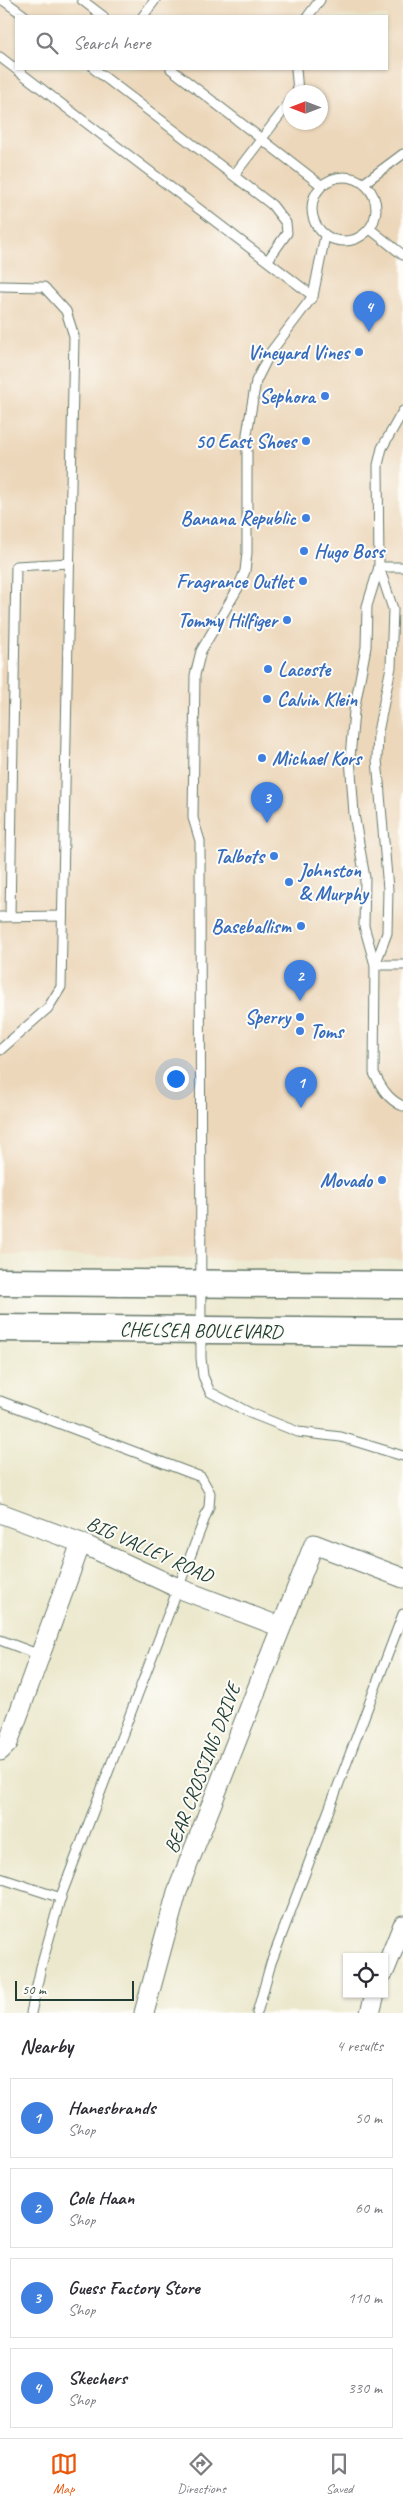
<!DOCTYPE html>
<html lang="en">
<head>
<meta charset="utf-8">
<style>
	body { margin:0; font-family:Caveat,sans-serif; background:#f2f2f3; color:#2b2b33 }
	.controls { position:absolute; right:15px; bottom:15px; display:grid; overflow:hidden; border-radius:0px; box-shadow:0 1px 4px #0004 }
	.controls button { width:45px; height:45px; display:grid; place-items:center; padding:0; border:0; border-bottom:1px solid #e1e1e2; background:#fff; color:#2b2b33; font:25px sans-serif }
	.compass { position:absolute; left:283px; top:85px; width:45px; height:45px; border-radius:50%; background:#fff; box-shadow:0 1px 4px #0004; rotate:270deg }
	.scale { position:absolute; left:15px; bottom:12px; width:119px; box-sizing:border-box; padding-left:5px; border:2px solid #1f3d34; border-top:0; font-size:14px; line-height:18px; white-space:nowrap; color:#1f3d34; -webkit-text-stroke:4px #fdfcf7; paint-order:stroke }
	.you { position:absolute; left:175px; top:1078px; width:18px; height:18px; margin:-12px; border:4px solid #fff; border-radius:50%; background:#1a73e8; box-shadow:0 0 0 8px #1a73e833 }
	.badge { display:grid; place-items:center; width:32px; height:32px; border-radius:50%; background:#ea580c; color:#fff; font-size:16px; font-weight:700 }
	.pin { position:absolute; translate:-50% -41px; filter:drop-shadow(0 1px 2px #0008) }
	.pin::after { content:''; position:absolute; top:26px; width:18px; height:15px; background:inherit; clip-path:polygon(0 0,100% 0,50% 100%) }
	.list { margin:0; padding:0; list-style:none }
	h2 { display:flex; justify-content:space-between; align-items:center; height:65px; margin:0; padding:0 20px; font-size:21px }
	h2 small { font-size:16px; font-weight:400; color:#7c7c81 }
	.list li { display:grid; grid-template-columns:32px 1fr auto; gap:15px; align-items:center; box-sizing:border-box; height:80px; margin:0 10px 10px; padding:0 10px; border:1px solid #e1e1e2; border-radius:0px }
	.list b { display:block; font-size:19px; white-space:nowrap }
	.list p { margin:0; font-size:16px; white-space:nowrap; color:#7c7c81 }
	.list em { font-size:16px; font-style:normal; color:#7c7c81 }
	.icon { flex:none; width:28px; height:28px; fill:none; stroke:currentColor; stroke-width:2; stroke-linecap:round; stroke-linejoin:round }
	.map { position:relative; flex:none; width:403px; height:2013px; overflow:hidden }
	.search { position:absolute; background:#fff; box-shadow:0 1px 4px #0004; left:15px; right:15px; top:15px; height:55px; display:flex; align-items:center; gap:12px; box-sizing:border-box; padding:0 18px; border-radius:0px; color:#7c7c81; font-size:19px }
	.sheet { height:425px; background:#fff }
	nav { display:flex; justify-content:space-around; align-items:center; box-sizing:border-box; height:70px; border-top:1px solid #e1e1e2; background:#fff; font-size:14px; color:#7c7c81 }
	nav a { display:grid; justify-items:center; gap:2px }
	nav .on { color:#ea580c }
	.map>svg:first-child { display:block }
	.built { fill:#ecd7ba; fill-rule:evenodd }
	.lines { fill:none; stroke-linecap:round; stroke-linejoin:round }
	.service-casing { stroke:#67796a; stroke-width:11 }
	.minor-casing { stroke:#67796a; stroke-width:21 }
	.secondary-casing { stroke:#67796a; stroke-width:29 }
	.service { stroke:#fff; stroke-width:9 }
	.minor { stroke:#fff; stroke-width:19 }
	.secondary { stroke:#fff; stroke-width:26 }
	.shop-dot { fill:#3f7fe0; stroke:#fdfcf7; stroke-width:2 }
	.labels { text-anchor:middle; stroke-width:4; stroke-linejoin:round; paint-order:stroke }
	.shop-label { font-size:20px; font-weight:bold; fill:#366cbe; stroke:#fdfcf7; text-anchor:end }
	.street-label { font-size:20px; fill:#1f3d34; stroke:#fdfcf7 }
</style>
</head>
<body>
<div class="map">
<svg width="403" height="2013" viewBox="0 0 403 2013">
	<rect width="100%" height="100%" fill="#fdfcf7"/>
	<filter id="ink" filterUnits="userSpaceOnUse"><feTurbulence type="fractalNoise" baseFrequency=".02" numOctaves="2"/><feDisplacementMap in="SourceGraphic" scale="10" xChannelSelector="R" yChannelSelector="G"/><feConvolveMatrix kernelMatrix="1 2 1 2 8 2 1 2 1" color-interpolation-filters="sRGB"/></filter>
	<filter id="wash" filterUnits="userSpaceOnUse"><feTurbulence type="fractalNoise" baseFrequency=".0096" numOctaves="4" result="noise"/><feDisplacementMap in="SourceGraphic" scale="20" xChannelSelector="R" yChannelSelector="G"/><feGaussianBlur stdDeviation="1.12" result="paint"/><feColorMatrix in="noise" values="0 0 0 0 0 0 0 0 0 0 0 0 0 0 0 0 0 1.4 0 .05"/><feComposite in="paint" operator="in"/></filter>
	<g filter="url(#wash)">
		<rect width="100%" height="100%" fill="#ece8cd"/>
		<path class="built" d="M0 0H403V1260L167 1258 0 1254ZM16 16H387V69H16ZM290 92H320V122H290Z"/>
	</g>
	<g filter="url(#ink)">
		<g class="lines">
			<defs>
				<g id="service">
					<polyline points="3,0 25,16"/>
					<polyline points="82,0 103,16"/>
					<polyline points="143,16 155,0"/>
					<polyline points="308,16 320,0"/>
					<polyline points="0,57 313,296"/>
					<polyline points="94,69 272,205 286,223 287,233 268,260"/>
					<polyline points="171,69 321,185"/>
					<polyline points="296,69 298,92"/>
					<polyline points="234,175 290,102"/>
					<circle cx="344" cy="209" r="32"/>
					<polyline points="364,183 403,154"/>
					<polyline points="370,229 403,255"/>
					<polyline points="325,236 313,296 270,353 256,381 247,434 247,553 245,571 238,588 201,651 195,675 193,818 200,841 201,1358 203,1376 210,1392 250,1413 298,1432 341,1437 403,1456"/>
					<polyline points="0,286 44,287 66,311 74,336 61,987 48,1008 0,1050"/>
					<path d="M403 411 382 448 378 465 379 567 367 606 366 647 354 711 350 758 354 814 365 878 364 926 375 965 374 1073C381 1087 388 1100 403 1106"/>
					<polyline points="379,567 403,567"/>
					<polyline points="10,916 16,566 70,563"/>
					<polyline points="0,917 62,916"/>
					<polyline points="375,965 387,933 388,889 377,759 378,732 391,667 393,609 379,567"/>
					<polyline points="375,965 403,965"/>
					<polyline points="0,1401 201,1477 210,1493 209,1507 61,1896 41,1967 31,2013"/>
					<polyline points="0,1640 40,1655"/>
					<polyline points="0,1878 61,1898"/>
					<polyline points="257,2013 271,1963 403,1614"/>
				</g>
				<g id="minor">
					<polyline points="0,1513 81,1543 178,1588 281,1627"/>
					<polyline points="0,1751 8,1743 81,1543"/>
					<polyline points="384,1972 403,1925"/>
					<polyline points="144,2013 177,1892 314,1544 403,1578"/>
					<polyline points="370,2013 375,1994"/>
				</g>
				<g id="secondary">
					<polyline points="0,1282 403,1285"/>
					<polyline points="0,1328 403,1332"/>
				</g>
			</defs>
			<use href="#service" class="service-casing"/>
			<use href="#minor" class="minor-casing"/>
			<use href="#secondary" class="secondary-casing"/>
			<use href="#service" class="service"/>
			<use href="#minor" class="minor"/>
			<use href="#secondary" class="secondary"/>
		</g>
	</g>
	<g class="shop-dot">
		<circle cx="359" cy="352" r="5"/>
		<circle cx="325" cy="396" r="5"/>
		<circle cx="306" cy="441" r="5"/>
		<circle cx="306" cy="518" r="5"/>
		<circle cx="304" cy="551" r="5"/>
		<circle cx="303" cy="581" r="5"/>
		<circle cx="287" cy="620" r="5"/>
		<circle cx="268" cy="669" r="5"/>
		<circle cx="267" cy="699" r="5"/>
		<circle cx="262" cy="758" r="5"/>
		<circle cx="274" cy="856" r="5"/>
		<circle cx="289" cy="882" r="5"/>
		<circle cx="301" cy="926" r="5"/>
		<circle cx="300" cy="1017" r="5"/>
		<circle cx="300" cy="1031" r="5"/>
		<circle cx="382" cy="1180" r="5"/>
	</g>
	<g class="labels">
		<g class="shop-label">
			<text x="349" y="359">Vineyard Vines</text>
			<text x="315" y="403">Sephora</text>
			<text x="296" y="448">50 East Shoes</text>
			<text x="296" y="525">Banana Republic</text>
			<text x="314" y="558" text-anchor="start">Hugo Boss</text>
			<text x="293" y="588">Fragrance Outlet</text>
			<text x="277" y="627">Tommy Hilfiger</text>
			<text x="278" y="676" text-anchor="start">Lacoste</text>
			<text x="277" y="706" text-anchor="start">Calvin Klein</text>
			<text x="272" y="765" text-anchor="start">Michael Kors</text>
			<text x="264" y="863">Talbots</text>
			<text x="299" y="877" text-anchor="start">Johnston<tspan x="299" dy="23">&amp; Murphy</tspan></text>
			<text x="291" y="933">Baseballism</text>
			<text x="290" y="1024">Sperry</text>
			<text x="310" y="1038" text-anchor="start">Toms</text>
			<text x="372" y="1187">Movado</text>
		</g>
		<g class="street-label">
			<text transform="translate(201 1330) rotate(1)" y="7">CHELSEA BOULEVARD</text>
			<text transform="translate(150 1549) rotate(24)" y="7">BIG VALLEY ROAD</text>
			<text transform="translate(202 1768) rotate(-69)" y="7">BEAR CROSSING DRIVE</text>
		</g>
	</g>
</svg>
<div class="controls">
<button><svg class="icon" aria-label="locate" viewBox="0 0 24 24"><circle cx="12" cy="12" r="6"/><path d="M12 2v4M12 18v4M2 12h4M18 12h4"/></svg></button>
</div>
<svg class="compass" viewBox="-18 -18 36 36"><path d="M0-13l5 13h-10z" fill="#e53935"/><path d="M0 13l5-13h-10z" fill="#7c7c81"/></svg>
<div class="scale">50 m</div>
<div class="you"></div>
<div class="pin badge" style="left:301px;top:1108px;background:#3f7fe0">1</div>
<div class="pin badge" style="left:300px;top:1001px;background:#3f7fe0">2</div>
<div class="pin badge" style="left:267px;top:823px;background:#3f7fe0">3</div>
<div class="pin badge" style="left:369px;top:332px;background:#3f7fe0">4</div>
<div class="search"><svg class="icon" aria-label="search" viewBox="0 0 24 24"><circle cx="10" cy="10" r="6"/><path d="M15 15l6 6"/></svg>Search here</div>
</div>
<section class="sheet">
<h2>Nearby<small>4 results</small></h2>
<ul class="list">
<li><span class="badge" style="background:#3f7fe0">1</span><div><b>Hanesbrands</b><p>Shop</p></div><em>50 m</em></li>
<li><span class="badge" style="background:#3f7fe0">2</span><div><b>Cole Haan</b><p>Shop</p></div><em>60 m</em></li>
<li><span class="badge" style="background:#3f7fe0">3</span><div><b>Guess Factory Store</b><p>Shop</p></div><em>110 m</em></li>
<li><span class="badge" style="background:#3f7fe0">4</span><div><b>Skechers</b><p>Shop</p></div><em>330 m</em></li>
</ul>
</section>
<nav>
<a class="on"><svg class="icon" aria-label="map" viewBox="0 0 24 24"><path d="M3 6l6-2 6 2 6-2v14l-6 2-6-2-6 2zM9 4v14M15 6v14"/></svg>Map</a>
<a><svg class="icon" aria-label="directions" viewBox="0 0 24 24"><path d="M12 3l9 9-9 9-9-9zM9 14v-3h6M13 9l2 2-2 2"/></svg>Directions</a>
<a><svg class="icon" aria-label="saved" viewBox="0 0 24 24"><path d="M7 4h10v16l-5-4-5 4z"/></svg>Saved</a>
</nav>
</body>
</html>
